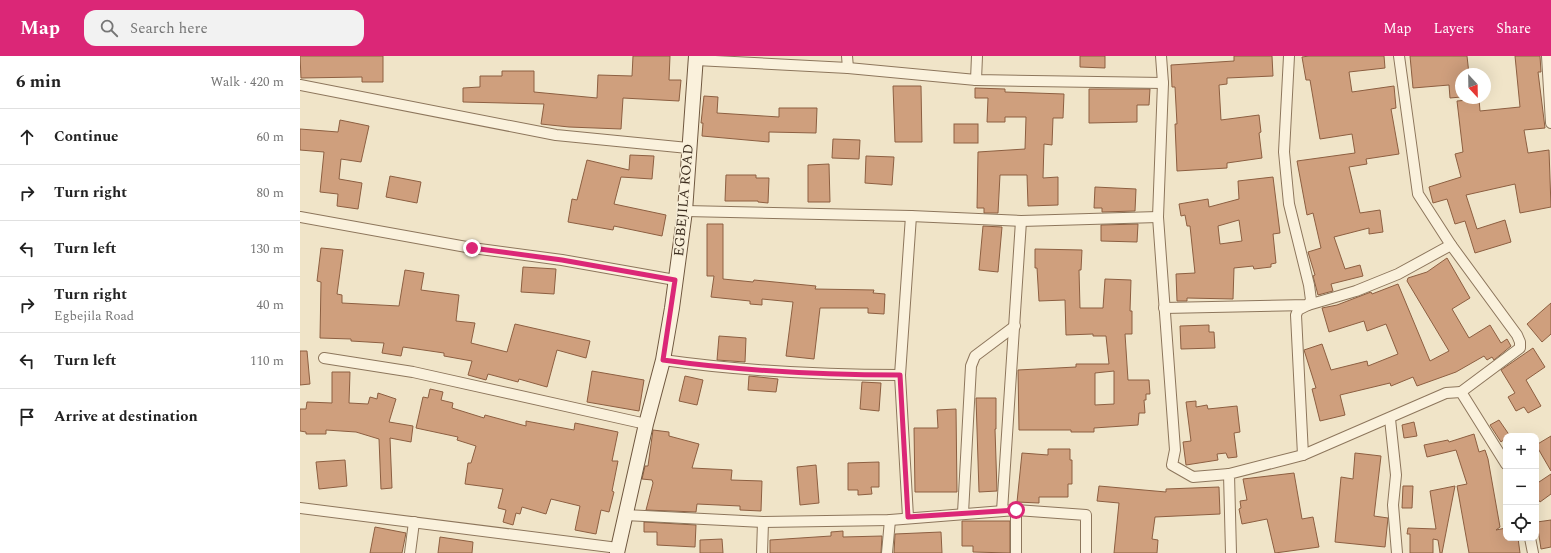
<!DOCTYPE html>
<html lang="en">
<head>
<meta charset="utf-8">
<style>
	body { margin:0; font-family:Spectral,serif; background:#f2f2f2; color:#222 }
	.controls { position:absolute; right:12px; bottom:12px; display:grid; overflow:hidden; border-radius:8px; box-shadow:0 4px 16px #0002 }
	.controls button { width:36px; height:36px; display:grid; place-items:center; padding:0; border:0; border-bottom:1px solid #e0e0e0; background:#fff; color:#222; font:20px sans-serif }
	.compass { position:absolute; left:1155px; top:12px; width:36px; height:36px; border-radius:50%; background:#fff; box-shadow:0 4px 16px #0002; rotate:158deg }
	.stop { position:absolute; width:12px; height:12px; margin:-9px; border:3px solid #db2777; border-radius:50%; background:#fff }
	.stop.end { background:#db2777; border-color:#fff; box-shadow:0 1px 4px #0008 }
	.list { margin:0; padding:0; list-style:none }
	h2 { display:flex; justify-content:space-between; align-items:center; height:52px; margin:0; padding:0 16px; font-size:17px }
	h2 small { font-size:13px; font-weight:400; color:#767676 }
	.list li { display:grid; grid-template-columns:26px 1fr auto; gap:12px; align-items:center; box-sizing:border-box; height:56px; padding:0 16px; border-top:1px solid #e0e0e0 }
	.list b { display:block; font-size:15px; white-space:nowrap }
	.list p { margin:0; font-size:13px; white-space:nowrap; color:#767676 }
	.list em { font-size:13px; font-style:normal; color:#767676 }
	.icon { flex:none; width:22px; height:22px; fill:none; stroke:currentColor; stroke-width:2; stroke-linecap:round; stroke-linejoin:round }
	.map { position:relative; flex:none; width:1251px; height:497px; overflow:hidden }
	header { display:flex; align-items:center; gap:24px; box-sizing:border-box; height:56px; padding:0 20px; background:#db2777; color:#fff }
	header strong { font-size:19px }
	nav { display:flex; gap:22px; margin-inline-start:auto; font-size:14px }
	.search { width:280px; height:36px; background:#f2f2f2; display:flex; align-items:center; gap:10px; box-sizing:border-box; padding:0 14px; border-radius:12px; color:#767676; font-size:15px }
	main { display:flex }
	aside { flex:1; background:#fff }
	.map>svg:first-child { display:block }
	.building { fill:#cf9f7d; stroke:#8d5f41; fill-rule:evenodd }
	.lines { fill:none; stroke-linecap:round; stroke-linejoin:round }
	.street-casing { stroke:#8d765c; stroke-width:12 }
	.secondary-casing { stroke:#6f573f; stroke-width:16 }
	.street { stroke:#faf1dc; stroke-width:10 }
	.secondary { stroke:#faf1dc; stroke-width:14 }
	.route { stroke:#db2777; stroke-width:5 }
	.labels { text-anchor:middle; stroke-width:3; stroke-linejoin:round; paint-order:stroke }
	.street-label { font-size:14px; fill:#3d2e20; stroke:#f7eed8 }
</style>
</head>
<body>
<header>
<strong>Map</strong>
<div class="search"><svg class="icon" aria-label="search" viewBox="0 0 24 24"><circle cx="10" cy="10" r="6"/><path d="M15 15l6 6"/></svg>Search here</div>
<nav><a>Map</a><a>Layers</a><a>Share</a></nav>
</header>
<main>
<aside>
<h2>6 min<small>Walk · 420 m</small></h2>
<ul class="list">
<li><svg class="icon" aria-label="ahead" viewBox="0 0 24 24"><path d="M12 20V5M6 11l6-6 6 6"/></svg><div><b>Continue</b></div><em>60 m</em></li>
<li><svg class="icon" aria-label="right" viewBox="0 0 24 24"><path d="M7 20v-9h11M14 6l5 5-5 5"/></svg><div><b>Turn right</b></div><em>80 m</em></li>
<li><svg class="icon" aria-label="left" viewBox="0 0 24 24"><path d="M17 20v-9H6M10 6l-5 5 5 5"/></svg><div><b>Turn left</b></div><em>130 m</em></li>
<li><svg class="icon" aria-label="right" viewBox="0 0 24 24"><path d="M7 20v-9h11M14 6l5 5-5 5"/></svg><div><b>Turn right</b><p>Egbejila Road</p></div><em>40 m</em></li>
<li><svg class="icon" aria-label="left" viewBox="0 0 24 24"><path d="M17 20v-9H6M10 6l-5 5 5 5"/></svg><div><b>Turn left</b></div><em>110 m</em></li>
<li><svg class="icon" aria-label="arrive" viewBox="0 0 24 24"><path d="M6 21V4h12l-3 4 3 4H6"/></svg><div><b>Arrive at destination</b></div></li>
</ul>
</aside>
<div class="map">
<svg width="1251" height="497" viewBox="0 0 1251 497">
	<rect width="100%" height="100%" fill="#f0e4c8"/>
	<g class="building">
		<polygon points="0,0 83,0 83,26 62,26 62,21 1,22"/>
		<polygon points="333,0 370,0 369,24 381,24 379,45 323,42 321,73 269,71 241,68 244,48 163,46 163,32 180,31 180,20 202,20 202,15 234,15 234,36 297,42 298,19 332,20"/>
		<polygon points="780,0 805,0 805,12 780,11"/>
		<polygon points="934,0 972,0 973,20 927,22 927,28 919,29 921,64 959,59 961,76 959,77 962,102 927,107 927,112 877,115 875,68 877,68 875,31 872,31 871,9 934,5"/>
		<polygon points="1009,0 1084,0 1085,12 1049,16 1052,36 1094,30 1096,52 1091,53 1099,98 1066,103 1067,108 1049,111 1060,157 1080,154 1083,176 1069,178 1069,172 1034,181 1045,213 1060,209 1063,220 1031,228 1033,235 1018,239 1013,220 1015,219 1008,196 1021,192 1013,157 1007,159 997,105 1055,97 1052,78 1020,83 1010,24 1006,24 1002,1"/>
		<polygon points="1110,0 1167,0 1169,18 1161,18 1161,41 1150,42 1149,29 1113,32"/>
		<polygon points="1215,0 1240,0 1241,16 1238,16 1245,72 1224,74 1228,97 1249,94 1251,151 1220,157 1215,128 1166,139 1177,173 1205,164 1211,186 1175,197 1165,165 1155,168 1147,143 1133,147 1129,131 1161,121 1155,98 1163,96 1157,45 1179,43 1180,55 1220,51"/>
		<polygon points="593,30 621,30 622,86 595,86"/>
		<polygon points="675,32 705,33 705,36 764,38 763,62 753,62 752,89 744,88 743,122 758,121 758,149 728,150 727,119 700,119 698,157 684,157 684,152 677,152 678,96 725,93 726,61 705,61 705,66 687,66 688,42 675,42"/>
		<polygon points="789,33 850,33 849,49 837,49 837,66 789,67"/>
		<polygon points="404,40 418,41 417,57 479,61 479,52 517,52 516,77 469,76 469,86 402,80 403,67 401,67"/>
		<polygon points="40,64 69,70 61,106 41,103 39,123 62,127 58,153 37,150 38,138 20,136 24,96 0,94 0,73 38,76"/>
		<rect x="654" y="68" width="24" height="19"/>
		<polygon points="533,83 560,84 559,103 532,102"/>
		<polygon points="330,99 354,100 352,123 321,121 314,148 366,159 362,180 314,170 313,174 268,166 272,143 277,144 287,104 329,114"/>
		<polygon points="566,100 594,101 592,129 565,127"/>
		<polygon points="529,108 530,146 508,146 508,109"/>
		<polygon points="426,119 456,119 456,122 469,122 468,147 458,146 458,145 425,145"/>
		<polygon points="90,120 121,126 117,147 86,141"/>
		<path d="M973 121 980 177 973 178 976 207 971 208V211L954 213 953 210 934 212 933 243 887 242V245H877L876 218 895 217 890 170H887L885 159 881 160 879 148 908 143 909 151 939 143 938 125ZM939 164 942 185 920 188 918 170Z"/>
		<polygon points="795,131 836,133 835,155 802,156 802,152 794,152"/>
		<polygon points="407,168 423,168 423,223 453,226 454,224 516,230 515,233 574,234 573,237 585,238 584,258 568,257 568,252 520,252 514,303 486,300 493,246 462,243 462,249 450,248 450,245 411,241 414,220 407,220"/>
		<polygon points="838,168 837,186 801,185 801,169"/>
		<polygon points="683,170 702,171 698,216 679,214"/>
		<polygon points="21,192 43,194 37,238 42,239 42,247 99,250 105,214 124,217 121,234 159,239 156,265 175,267 171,287 207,296 215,268 290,285 286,302 257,294 247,331 219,323 218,326 188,318 186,324 168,319 172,305 144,300 144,297 103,291 101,300 82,297 84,287 51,285 51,283 20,282 21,226 17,225"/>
		<path d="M735 193 782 194 781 214H779L780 252H803L805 223 831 224 830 255H832V278H825L828 324H849L850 338H846V344H844L845 357H839L838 369 794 372V376H771V374H719L718 314 776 311V308H809L806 280H793V278L766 279 765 244 739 245 737 212H735ZM814 315V348L795 349V317Z"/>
		<polygon points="1147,202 1170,242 1152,253 1169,282 1190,269 1201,287 1207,283 1211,290 1194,304 1192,301 1187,304 1184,300 1156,316 1117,330 1113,321 1091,330 1090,327 1040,339 1045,359 1020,365 1012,333 1016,332 1004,294 1022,288 1031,314 1067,305 1068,310 1098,298 1086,268 1067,275 1064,265 1029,276 1022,252 1037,249 1071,236 1072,238 1098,228 1130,305 1149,295 1107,225 1108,222 1127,216"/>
		<polygon points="223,211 256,213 254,238 221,236"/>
		<polygon points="1251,247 1251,278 1242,286 1227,268"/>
		<polygon points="909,269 909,276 914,276 915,292 881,293 880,270"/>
		<polygon points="419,280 446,282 445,306 417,304"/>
		<polygon points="1233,292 1245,311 1226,324 1241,350 1228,357 1224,351 1216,355 1208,341 1215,337 1201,314"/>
		<polygon points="0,295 7,295 10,328 0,329"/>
		<polygon points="292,315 344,324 339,355 287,346"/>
		<polygon points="32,316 50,316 49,347 68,348 70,341 77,343 78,337 96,343 89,366 113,370 111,386 90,382 92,432 81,433 79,383 56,376 26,374 26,378 6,378 6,376 0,375 0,353 6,353 7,346 32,347"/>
		<polygon points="385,320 403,324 397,349 379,345"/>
		<polygon points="449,320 478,323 476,336 448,334"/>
		<polygon points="562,326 581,327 579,355 560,353"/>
		<polygon points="130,333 143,336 141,344 153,347 152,352 184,362 185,359 226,370 226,365 274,374 275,367 318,376 312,405 318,405 312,435 314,436 309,456 301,454 296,478 275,474 280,450 251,443 246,458 222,451 220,458 216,457 213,469 203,466 206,454 198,452 203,433 165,428 168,407 171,407 176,390 157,384 158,381 116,372 123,341 128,342"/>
		<polygon points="676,342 696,342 696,373 695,373 697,435 679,436"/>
		<polygon points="896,345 896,351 907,349 908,353 937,350 940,376 934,377 937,401 928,402 926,397 917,398 918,404 886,409 883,386 891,385 886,346"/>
		<polygon points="656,353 657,436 615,436 614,372 638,372 637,354"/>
		<polygon points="1199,364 1210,380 1206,380 1206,382 1201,386 1190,369"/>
		<polygon points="1114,366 1117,380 1104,382 1102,369"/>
		<polygon points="353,374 369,376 369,380 399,388 392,412 432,414 431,424 462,425 461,455 440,454 440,450 397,448 396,456 346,454 353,427 352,424 342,423 345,410 348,410"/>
		<polygon points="1174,378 1179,396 1185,394 1188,403 1200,471 1196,474 1206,472 1206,482 1218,482 1220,497 1169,497 1157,430 1167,428 1156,394 1127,401 1124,389 1148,384 1149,386"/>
		<polygon points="1251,380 1251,415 1236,389"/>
		<polygon points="748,393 770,393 770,404 772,404 772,428 768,428 768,441 739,441 739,447 717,446 722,397 748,399"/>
		<polygon points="1055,397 1081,400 1074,460 1088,462 1085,491 1035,486 1041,421 1053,423"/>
		<polygon points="45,404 47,430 19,433 16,406"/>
		<polygon points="579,406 579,431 571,431 572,438 558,439 558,434 548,434 548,407"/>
		<polygon points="516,409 519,447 500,449 497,411"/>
		<polygon points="994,417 1002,463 1013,461 1019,491 975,497 967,463 942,468 939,453 941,452 940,445 947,444 943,423"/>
		<polygon points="1251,418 1251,438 1240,446 1236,440 1236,428"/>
		<polygon points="799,430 866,436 866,433 919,431 920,458 855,461 852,483 858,484 857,497 814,497 819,447 797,445"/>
		<polygon points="1103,430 1113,430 1112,452 1102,452"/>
		<polygon points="1155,430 1142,497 1140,497 1138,484 1133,483 1133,497 1110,497 1110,478 1107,478 1108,472 1136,473 1130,435"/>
		<polygon points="1251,464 1251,491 1241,493 1237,466"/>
		<polygon points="662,465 710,465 710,497 673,496 673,490 662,490"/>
		<polygon points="344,466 396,469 395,491 357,489 357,476 344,476"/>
		<polygon points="75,471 106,477 102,497 70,497"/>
		<polygon points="543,475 543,481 582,480 581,497 470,497 470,484 531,480 531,476"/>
		<polygon points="641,476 642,497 594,497 595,478"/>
		<polygon points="140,481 173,486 172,497 138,497"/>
		<polygon points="422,483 423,497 400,497 400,484"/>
	</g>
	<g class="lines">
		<defs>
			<g id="street">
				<polyline points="547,0 548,12"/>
				<polyline points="861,0 863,27 858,161 875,394 872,409 893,421 929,418"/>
				<polyline points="989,0 984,96 989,148 1009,229 1011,244 1008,249 998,254 996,259 1003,399"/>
				<polyline points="1099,0 1118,138 1151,189 1217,279 1220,286 1220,292 1161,336"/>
				<polyline points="1247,0 1251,67"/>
				<polyline points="396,4 548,12 676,24 863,27"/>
				<polyline points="676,24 677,0"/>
				<polyline points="0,29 256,79 388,92"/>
				<polyline points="385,155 611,160 721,165 858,161"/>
				<polyline points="0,161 172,192 262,204 375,224"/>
				<polyline points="864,252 1008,249 1056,235 1098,218 1151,189"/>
				<polyline points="24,302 113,316 346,368"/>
				<path d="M363 304C442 315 521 319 600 319"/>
				<polyline points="1090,363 1096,419 1093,449 1097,497"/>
				<polyline points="0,452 318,492"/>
				<polyline points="702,455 721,165"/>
				<polyline points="663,457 671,310 675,300 715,270"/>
				<polyline points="325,459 463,466 590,464 716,454 786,459 786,497"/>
				<polyline points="608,461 600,319 611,160"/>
				<polyline points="1230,482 1233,497"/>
				<polyline points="110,497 114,466"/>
				<polyline points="462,497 463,466"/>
				<polyline points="587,497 590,464"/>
				<polyline points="716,497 716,454"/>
				<polyline points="931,497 929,418 1003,399 1146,337 1161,336 1206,408"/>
			</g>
			<polyline id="secondary" points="317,497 346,368 363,304 372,252 385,155 396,0"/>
		</defs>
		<use href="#street" class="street-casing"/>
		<use href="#secondary" class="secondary-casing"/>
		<use href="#street" class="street"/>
		<use href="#secondary" class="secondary"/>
	</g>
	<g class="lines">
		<path class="route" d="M172 192 262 204 375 224 363 304C442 315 521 319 600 319L608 461 716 454"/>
	</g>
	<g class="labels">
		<g class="street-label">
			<text transform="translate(383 144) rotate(-85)" y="5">EGBEJILA ROAD</text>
		</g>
	</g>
</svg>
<div class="controls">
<button>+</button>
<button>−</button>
<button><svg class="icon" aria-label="locate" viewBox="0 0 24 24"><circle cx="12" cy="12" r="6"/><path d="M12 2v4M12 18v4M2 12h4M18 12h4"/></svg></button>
</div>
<svg class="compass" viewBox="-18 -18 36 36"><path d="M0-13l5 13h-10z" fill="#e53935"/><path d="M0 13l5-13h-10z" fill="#767676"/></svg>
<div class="stop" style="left:716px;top:454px"></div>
<div class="stop end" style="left:172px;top:192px"></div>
</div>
</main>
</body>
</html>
